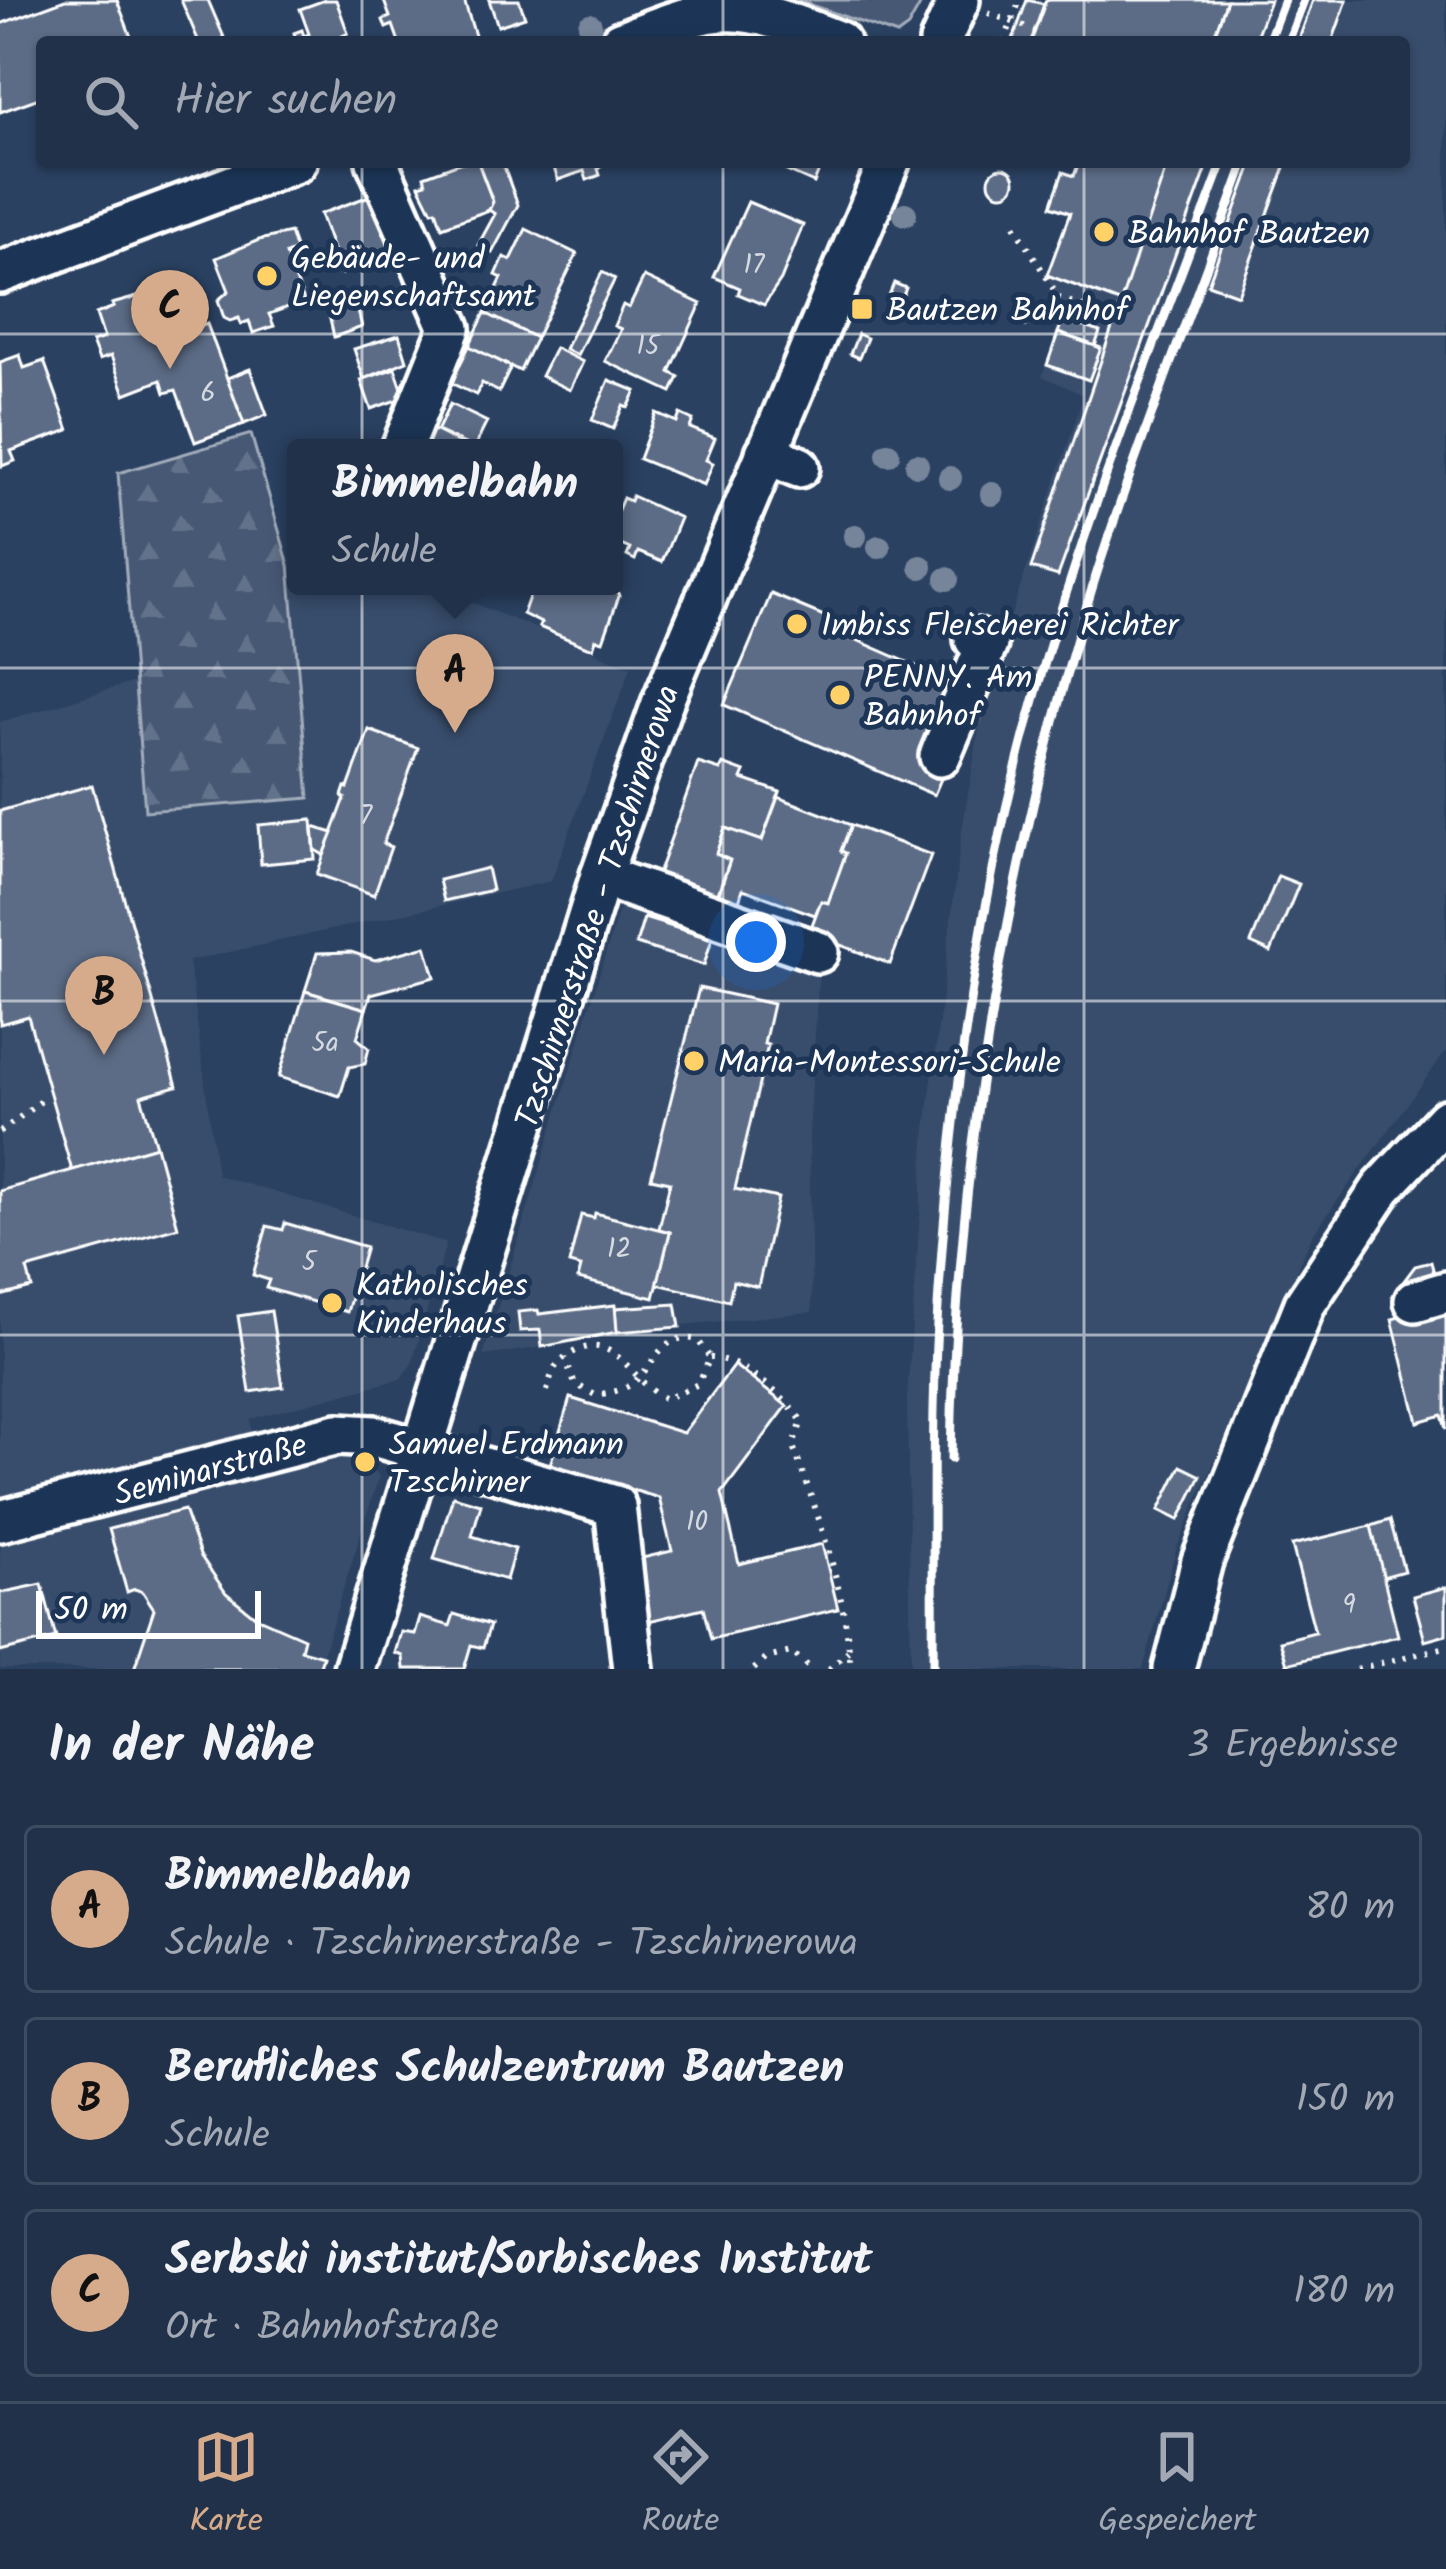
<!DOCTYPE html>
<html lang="de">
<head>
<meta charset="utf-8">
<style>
	body { margin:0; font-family:Kalam,sans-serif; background:#2d3d53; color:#f1f3f6 }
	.scale { position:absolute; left:36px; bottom:30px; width:225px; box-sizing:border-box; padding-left:12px; border:6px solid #fff; border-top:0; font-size:33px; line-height:42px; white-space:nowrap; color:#fff; -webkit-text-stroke:9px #1d3557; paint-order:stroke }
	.you { position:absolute; left:756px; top:942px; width:42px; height:42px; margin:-30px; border:9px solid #fff; border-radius:50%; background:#1a73e8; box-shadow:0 0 0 18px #1a73e833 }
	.badge { display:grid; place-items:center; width:78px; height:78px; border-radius:50%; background:#d6ab8b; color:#111; font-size:39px; font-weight:700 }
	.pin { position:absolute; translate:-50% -99px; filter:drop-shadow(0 3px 6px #0008) }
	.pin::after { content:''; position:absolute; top:63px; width:42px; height:36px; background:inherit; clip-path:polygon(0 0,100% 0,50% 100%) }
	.popup { position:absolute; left:287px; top:439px; width:336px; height:156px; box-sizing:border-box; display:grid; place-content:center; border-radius:12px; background:#203149; filter:drop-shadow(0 3px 9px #0005); font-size:39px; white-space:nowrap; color:#a2a9b4 }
	.popup b { font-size:45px; color:#f1f3f6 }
	.popup::after { content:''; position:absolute; left:50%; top:100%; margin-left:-24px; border:24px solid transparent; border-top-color:#203149 }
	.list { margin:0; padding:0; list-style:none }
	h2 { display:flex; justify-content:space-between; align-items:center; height:156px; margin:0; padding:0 48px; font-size:51px }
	h2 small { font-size:39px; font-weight:400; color:#a2a9b4 }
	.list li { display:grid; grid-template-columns:78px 1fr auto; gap:36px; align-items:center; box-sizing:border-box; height:168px; margin:0 24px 24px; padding:0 24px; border:3px solid #3d4c61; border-radius:12px }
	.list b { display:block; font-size:45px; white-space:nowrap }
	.list p { margin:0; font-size:39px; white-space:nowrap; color:#a2a9b4 }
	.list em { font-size:39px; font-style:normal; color:#a2a9b4 }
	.icon { flex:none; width:66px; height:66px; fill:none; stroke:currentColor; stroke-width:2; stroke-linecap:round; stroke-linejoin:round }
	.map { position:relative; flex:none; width:1446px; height:1669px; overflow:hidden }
	.search { position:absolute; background:#203149; box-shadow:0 3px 9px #0004; left:36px; right:36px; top:36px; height:132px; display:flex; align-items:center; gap:30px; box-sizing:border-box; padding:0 42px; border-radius:12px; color:#a2a9b4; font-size:45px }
	.sheet { height:732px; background:#203149 }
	nav { display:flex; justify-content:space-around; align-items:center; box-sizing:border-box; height:168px; border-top:3px solid #3d4c61; background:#203149; font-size:33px; color:#a2a9b4 }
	nav a { display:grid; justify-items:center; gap:6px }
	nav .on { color:#d6ab8b }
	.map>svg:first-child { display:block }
	.built { fill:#394e6c }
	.forest { fill:url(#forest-firs); stroke:#a2acba; stroke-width:3 }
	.park { fill:#465975; stroke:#a2acba; stroke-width:3 }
	.building { fill:#5b6c86; stroke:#fff; stroke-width:3 }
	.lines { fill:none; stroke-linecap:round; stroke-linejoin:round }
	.minor-casing { stroke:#fff; stroke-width:48 }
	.path { stroke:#fff; stroke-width:6; stroke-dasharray:3 9; stroke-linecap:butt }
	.minor { stroke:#1d3557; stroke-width:39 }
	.rail { stroke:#fff; stroke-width:9 }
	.tree { fill:#76859a }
	.grid { fill:none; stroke:#fff; stroke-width:3; stroke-opacity:0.55 }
	.poi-dot { fill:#ffd166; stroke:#1d3557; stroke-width:4.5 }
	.labels { text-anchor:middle; stroke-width:10; stroke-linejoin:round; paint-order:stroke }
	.number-label { font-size:27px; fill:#d6dae1 }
	.poi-label { font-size:33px; fill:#fff; stroke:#1d3557; text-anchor:start }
	.street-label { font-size:33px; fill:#fff; stroke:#1d3557 }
</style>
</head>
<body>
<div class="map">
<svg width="1446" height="1669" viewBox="0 0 1446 1669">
	<defs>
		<pattern id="forest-firs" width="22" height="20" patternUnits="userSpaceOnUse" patternTransform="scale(3)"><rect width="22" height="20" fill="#465975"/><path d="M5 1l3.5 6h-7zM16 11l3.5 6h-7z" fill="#62728a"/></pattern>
	</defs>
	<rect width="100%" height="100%" fill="#2a4161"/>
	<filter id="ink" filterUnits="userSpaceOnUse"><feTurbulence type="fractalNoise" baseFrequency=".00833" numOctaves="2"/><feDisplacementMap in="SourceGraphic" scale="24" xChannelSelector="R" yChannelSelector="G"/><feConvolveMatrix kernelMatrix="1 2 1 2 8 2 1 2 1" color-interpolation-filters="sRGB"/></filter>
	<g filter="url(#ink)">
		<g class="built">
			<polygon points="1046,0 1446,0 1446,1051 1311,1237 1176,1550 1143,1669 911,1669 907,1397 926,1129 961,836 985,694 1084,395 1042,376 1062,318 1047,275 1070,214 1051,206 1063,172 1074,175 1079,162 1404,162 1404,42 1031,42"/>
			<polygon points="296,564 296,586 454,586 466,600 631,667 551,881 189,961 217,1175 446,1243 412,1364 400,1379 250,1419 257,1471 349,1450 379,1476 318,1669 0,1669 0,722 134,682 145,811 309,798 289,565"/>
			<polygon points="622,900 819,966 809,1135 812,1312 594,1334 583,1341 483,1356"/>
		</g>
		<polygon class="forest" points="251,434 289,565 309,798 145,811 118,473"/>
		<polygon class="park" points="797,0 923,0 908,27 897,35"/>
		<g class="building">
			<polygon points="65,0 117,0 133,42 42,42 42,97 0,112 0,24"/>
			<polygon points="181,0 208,0 226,42 199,42"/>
			<polygon points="325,0 336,0 348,33 342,36 344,42 289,42 296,39 294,33 302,30 304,36 309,34 300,9"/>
			<polygon points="464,0 477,42 399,42 393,25 386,28 383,20 390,17 384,1 387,0"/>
			<polygon points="489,0 519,0 525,17 498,26"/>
			<polygon points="1027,0 1044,4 1031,42 1012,42"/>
			<polygon points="1046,0 1227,0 1212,42 1031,42"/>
			<polygon points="1227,0 1270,0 1254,42 1212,42"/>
			<polygon points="1313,0 1347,0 1332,42 1298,42"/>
			<polygon points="462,162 478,162 493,202 489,210 442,227 436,210 432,211 419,185 426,183 424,176"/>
			<polygon points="478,162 502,162 518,205 492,253 478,245 495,214 489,210 493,202"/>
			<polygon points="552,162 605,162 598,169 600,175 587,180 584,171 558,180"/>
			<polygon points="766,162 832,162 830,167 822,163 814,183"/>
			<polygon points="1079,162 1168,162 1122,303 1047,275 1070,213 1051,206 1063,172 1074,176"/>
			<polygon points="1168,162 1209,162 1058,576 1031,568"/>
			<polygon points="1253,162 1287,162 1238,295 1208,284"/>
			<circle cx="1002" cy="181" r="13"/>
			<polygon points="375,194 397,254 342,274 320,214"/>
			<polygon points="748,202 803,225 781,280 764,305 738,294 740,288 714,277"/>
			<polygon points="526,229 577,254 536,338 485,313 502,278 496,275 504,257 511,260"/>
			<polygon points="290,233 296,250 286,254 304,301 269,314 274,326 253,333 249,321 241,324 239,318 230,321 224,318 218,300 229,291 216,258 259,240"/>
			<polygon points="602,272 615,279 577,355 565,349"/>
			<polygon points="644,277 701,304 670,372 679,377 672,392 605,361 621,329 614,326 623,305 629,308"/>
			<polygon points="894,283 906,288 900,303 888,298"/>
			<polygon points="162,290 172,317 164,320 170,338 207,324 244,424 195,442 176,390 165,393 161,380 125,394 111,356 99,360 92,342 104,338 96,314 114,307 112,304"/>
			<polygon points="354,295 362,327 334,337 326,302"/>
			<polygon points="485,313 536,338 520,371 469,346"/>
			<polygon points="1063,319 1100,332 1095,346 1058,333"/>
			<polygon points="1058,333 1101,348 1089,380 1047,365"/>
			<polygon points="858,334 867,338 859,358 850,354"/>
			<polygon points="399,335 407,361 364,379 354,349"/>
			<polygon points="469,346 511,367 499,392 482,383 476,395 451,383"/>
			<polygon points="555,348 583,362 570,390 541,376"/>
			<polygon points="20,355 24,368 44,361 69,430 11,451 15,461 2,466 0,362"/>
			<polygon points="395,368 405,397 371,409 361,380"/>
			<polygon points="250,369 267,415 244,424 227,378"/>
			<polygon points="609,380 636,391 628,408 623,406 613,429 592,420"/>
			<polygon points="450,404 487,422 474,448 437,431"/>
			<polygon points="656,413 677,422 680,414 693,420 690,428 715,438 706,460 713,463 704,485 639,459"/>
			<polygon points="430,428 469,448 420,448"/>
			<polygon points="632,496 680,518 662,562 638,552 635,560 627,556 630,549 614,542 614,519 623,498 630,501"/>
			<polygon points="533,586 616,588 619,596 603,641 596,639 593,648 587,647 539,627 541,623 523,614"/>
			<polygon points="771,594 853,628 850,637 957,684 949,760 934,795 724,705"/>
			<polygon points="369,730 418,748 383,844 391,847 374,895 317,874 345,798 342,796 345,787 348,788"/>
			<polygon points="698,763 720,770 723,764 745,772 742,779 780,792 762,841 725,828 716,854 730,860 714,903 676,891 679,881 658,874"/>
			<polygon points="92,785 177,1086 141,1096 156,1146 72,1171 28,1016 0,1024 0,811"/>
			<polygon points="778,797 851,825 841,851 846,853 828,903 821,901 815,915 743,889 738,904 719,893 730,860 716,854 725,828 762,841"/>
			<polygon points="312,820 315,859 261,864 258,825"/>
			<polygon points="851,825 931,855 890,964 809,933 821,901 828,903 846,853 841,851"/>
			<polygon points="313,827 333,833 324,855 315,850"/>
			<polygon points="487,868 492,890 444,901 439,880"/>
			<polygon points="1278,876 1299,884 1271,952 1251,943"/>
			<polygon points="644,918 712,939 704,965 636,944"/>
			<polygon points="426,946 435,977 371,994 366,1009 305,991 317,953 351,952 375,960"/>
			<polygon points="699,988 773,1004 764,1044 768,1045 735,1189 778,1198 758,1287 733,1281 729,1301 657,1284 670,1232 659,1229 670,1182 651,1178"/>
			<polygon points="305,991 366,1009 357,1038 369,1048 365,1064 349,1067 340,1096 279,1077"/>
			<polygon points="156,1146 178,1227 27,1269 32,1288 0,1296 0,1191"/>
			<polygon points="595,1213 670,1232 654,1298 578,1279 581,1267 569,1264 581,1215 594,1218"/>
			<polygon points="285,1223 366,1247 347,1312 266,1288 269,1280 253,1275 267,1226 283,1230"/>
			<polygon points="1431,1262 1437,1284 1394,1294 1415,1266"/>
			<polygon points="676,1304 680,1327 617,1332 615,1308"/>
			<polygon points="615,1305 617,1332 542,1347 540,1330 520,1331 518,1312 538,1310 539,1314"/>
			<polygon points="1446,1305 1446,1429 1442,1415 1418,1422 1392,1319"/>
			<polygon points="271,1311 283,1387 250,1392 238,1316"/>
			<polygon points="734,1365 787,1406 722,1493 739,1564 822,1544 838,1609 711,1639 703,1608 649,1621 634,1560 672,1551 659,1498 550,1465 570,1398 683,1433"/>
			<polygon points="1181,1466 1201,1476 1179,1520 1159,1510"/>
			<polygon points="453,1496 481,1504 472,1536 515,1549 506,1580 434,1559"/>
			<polygon points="184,1510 200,1555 226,1593 256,1617 304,1638 301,1650 323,1656 319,1669 134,1669 154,1609 143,1592 135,1589 127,1592 109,1529"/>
			<polygon points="1390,1520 1404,1571 1383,1577 1371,1526"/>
			<polygon points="1371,1526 1398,1636 1287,1664 1280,1641 1315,1632 1292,1545"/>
			<polygon points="42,1584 56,1638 0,1652 0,1593"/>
			<polygon points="1446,1587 1446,1635 1425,1641 1413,1596"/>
			<polygon points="454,1614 490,1625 483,1648 471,1645 464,1669 404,1669 403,1656 395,1653 401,1632 415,1634 420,1617 450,1626"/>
		</g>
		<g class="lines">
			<defs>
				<g id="minor">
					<path d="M620 42C725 1 733 0 839 42"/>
					<polyline points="940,42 959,0"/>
					<polyline points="377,162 450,328 402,448"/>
					<polyline points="0,273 296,162"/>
					<polyline points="766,453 799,467"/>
					<polyline points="940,756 987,644 975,639"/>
					<polyline points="601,876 818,952"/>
					<polyline points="1415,1301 1446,1292"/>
					<polyline points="0,1521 338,1434 374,1436 615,1506 633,1669"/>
					<polyline points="354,1669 601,876 663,701 889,162"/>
					<polyline points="1174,1669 1202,1561 1305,1304 1382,1188 1446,1120"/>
				</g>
			</defs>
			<use href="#minor" class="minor-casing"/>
			<g class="path">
				<polyline points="988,13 1035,30"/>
				<polyline points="1004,42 1020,0"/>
				<polyline points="1015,225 1059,298 1122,320"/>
				<polyline points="1024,325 1082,308"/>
				<polyline points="0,1132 44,1099"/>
				<path d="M710 1358C741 1358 784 1396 802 1421L793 1446C820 1519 845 1590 851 1669"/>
				<path d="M547 1391C552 1372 554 1363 572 1353 617 1328 631 1384 666 1399L698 1384 710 1358 698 1340C661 1331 657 1363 634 1382 623 1391 608 1393 595 1395L575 1384 565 1358"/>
				<polyline points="754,1669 767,1658 791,1652 812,1669"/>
				<polyline points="829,1669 848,1651"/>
				<polyline points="1357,1669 1446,1647"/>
			</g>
			<use href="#minor" class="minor"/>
			<g class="rail">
				<polyline points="1268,42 1284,0"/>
				<polyline points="1288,42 1304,0"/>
				<path d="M951 1459C955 1168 1007 859 1094 582 1139 440 1195 302 1245 162"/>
				<path d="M933 1669C934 1554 931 1438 937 1323 947 1152 968 976 1006 809 1057 587 1143 375 1223 162"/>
			</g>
		</g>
		<g class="tree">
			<circle cx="590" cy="25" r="12"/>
			<circle cx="905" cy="214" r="12"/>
			<circle cx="888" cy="454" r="12"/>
			<circle cx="917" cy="465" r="12"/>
			<circle cx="950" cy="478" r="12"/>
			<circle cx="992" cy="494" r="12"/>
			<circle cx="855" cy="536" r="12"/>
			<circle cx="879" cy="547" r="12"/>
			<circle cx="921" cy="567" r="12"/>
			<circle cx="947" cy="579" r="12"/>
		</g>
	</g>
	<path class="grid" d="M362 0V42M723 0V42M1084 0V42M362 162V1669M723 162V1669M1084 162V1669M0 334H1446M0 668H1446M0 1001H1446M0 1335H1446"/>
	<g class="poi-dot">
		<circle cx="1104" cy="232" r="12"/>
		<circle cx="267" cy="276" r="12"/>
		<rect x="850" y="297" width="24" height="24" rx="6"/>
		<circle cx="797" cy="624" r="12"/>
		<circle cx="840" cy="695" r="12"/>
		<circle cx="694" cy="1061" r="12"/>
		<circle cx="332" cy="1303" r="12"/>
		<circle cx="365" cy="1462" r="12"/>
	</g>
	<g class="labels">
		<g class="number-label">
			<text x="754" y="273">17</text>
			<text x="648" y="354">15</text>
			<text x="208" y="401">6</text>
			<text x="366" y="824">7</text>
			<text x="325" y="1051">5a</text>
			<text x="619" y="1257">12</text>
			<text x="309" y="1270">5</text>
			<text x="697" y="1530">10</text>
			<text x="1349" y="1613">9</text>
		</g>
		<g class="poi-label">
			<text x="1128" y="244">Bahnhof Bautzen</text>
			<text x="291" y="269">Gebäude- und<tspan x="291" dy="38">Liegenschaftsamt</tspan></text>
			<text x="886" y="321">Bautzen Bahnhof</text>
			<text x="821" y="636">Imbiss Fleischerei Richter</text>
			<text x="864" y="688">PENNY. Am<tspan x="864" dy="38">Bahnhof</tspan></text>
			<text x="718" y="1073">Maria-Montessori-Schule</text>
			<text x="356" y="1296">Katholisches<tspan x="356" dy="38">Kinderhaus</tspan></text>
			<text x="389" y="1455">Samuel Erdmann<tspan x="389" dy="38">Tzschirner</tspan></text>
		</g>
		<g class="street-label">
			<text transform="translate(596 906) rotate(-72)" y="12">Tzschirnerstraße - Tzschirnerowa</text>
			<text transform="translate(210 1468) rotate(-15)" y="12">Seminarstraße</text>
		</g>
	</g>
</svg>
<div class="scale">50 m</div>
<div class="you"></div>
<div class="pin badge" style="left:455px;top:733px">A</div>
<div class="popup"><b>Bimmelbahn</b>Schule</div>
<div class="pin badge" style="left:104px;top:1055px">B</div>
<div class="pin badge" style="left:170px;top:369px">C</div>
<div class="search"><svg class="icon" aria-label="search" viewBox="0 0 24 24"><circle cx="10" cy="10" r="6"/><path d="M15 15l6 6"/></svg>Hier suchen</div>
</div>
<section class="sheet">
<h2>In der Nähe<small>3 Ergebnisse</small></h2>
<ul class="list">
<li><span class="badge">A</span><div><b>Bimmelbahn</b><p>Schule · Tzschirnerstraße - Tzschirnerowa</p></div><em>80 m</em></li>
<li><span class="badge">B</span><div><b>Berufliches Schulzentrum Bautzen</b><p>Schule</p></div><em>150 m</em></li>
<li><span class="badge">C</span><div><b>Serbski institut/Sorbisches Institut</b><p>Ort · Bahnhofstraße</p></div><em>180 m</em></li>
</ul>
</section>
<nav>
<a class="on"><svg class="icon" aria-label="map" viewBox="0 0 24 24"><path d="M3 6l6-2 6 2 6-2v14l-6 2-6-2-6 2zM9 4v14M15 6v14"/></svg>Karte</a>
<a><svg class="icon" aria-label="directions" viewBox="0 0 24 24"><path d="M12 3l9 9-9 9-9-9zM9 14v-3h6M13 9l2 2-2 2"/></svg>Route</a>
<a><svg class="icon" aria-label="saved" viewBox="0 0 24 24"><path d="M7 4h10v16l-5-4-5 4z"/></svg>Gespeichert</a>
</nav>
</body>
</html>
